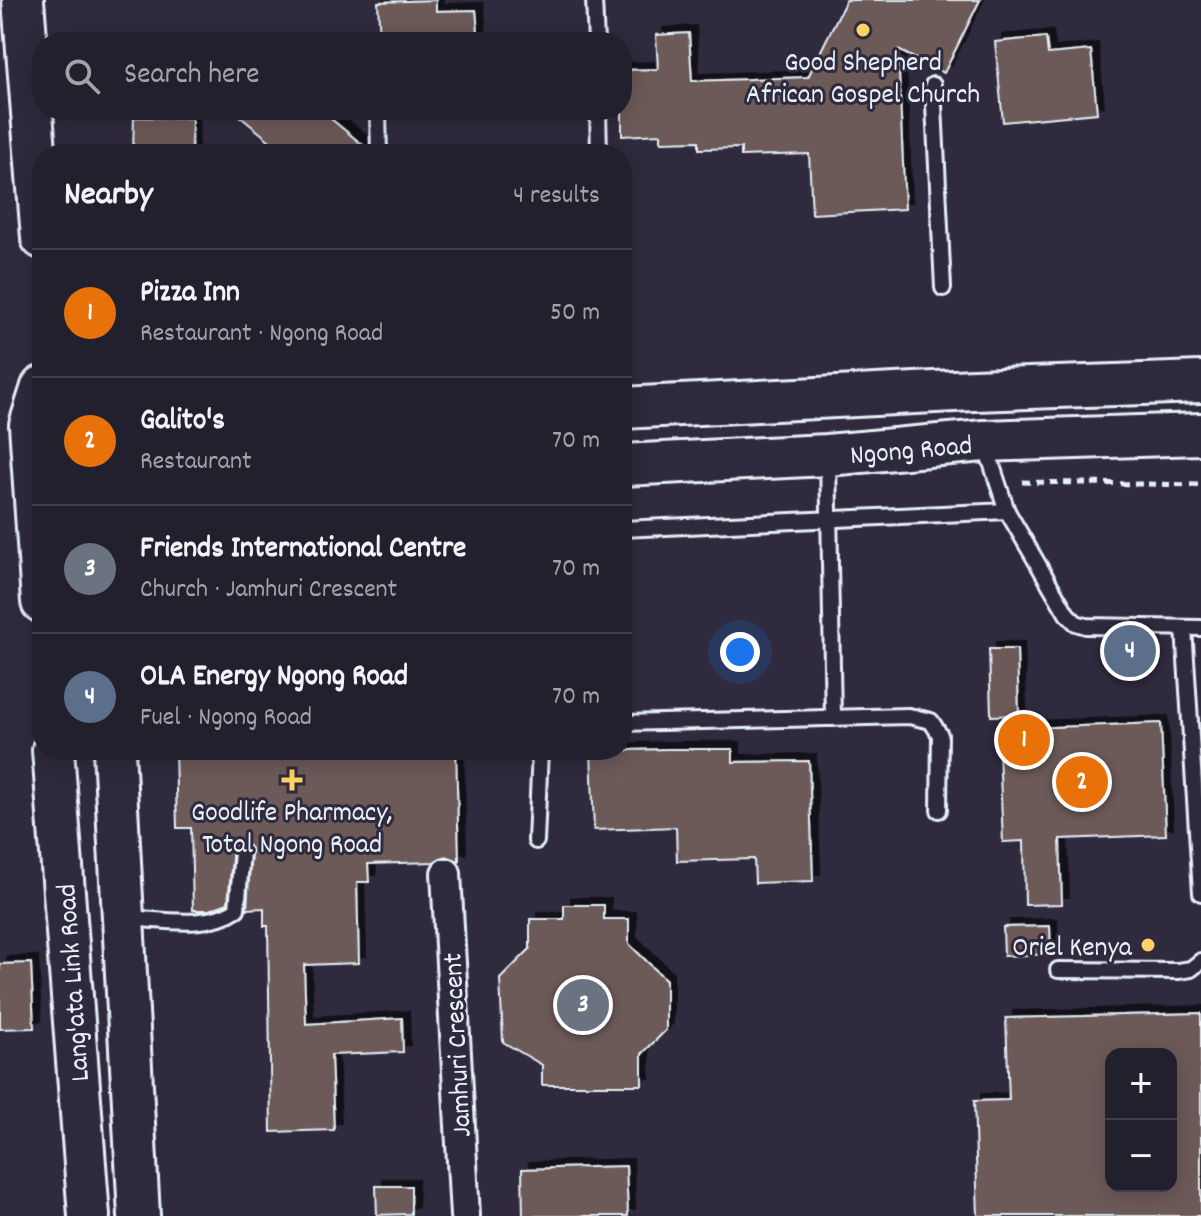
<!DOCTYPE html>
<html lang="en">
<head>
<meta charset="utf-8">
<style>
	body { margin:0; font-family:Dekko,sans-serif; background:#2b2836; color:#f1f3f6 }
	.controls { position:absolute; right:24px; bottom:24px; display:grid; overflow:hidden; border-radius:16px; box-shadow:0 4px 20px #0003 }
	.controls button { width:72px; height:72px; display:grid; place-items:center; padding:0; border:0; border-bottom:2px solid #403e4a; background:#23202e; color:#f1f3f6; font:40px sans-serif }
	.you { position:absolute; left:740px; top:652px; width:28px; height:28px; margin:-20px; border:6px solid #fff; border-radius:50%; background:#1a73e8; box-shadow:0 0 0 12px #1a73e833 }
	.badge { display:grid; place-items:center; width:52px; height:52px; border-radius:50%; background:#ea580c; color:#fff; font-size:26px; font-weight:700 }
	.pin { position:absolute; translate:-50% -50%; border:4px solid #fff; box-shadow:0 2px 8px #0006 }
	.list { margin:0; padding:0; list-style:none }
	h2 { display:flex; justify-content:space-between; align-items:center; height:104px; margin:0; padding:0 32px; font-size:34px }
	h2 small { font-size:26px; font-weight:400; color:#a3a3aa }
	.list li { display:grid; grid-template-columns:52px 1fr auto; gap:24px; align-items:center; box-sizing:border-box; height:128px; padding:0 32px; border-top:2px solid #403e4a }
	.list b { display:block; font-size:30px; white-space:nowrap }
	.list p { margin:0; font-size:26px; white-space:nowrap; color:#a3a3aa }
	.list em { font-size:26px; font-style:normal; color:#a3a3aa }
	.icon { flex:none; width:44px; height:44px; fill:none; stroke:currentColor; stroke-width:2; stroke-linecap:round; stroke-linejoin:round }
	.map { position:relative; flex:none; width:1201px; height:1216px; overflow:hidden }
	.search { position:absolute; background:#23202e; box-shadow:0 4px 20px #0003; left:32px; top:32px; width:600px; height:88px; display:flex; align-items:center; gap:20px; box-sizing:border-box; padding:0 28px; border-radius:32px; color:#a3a3aa; font-size:30px }
	.panel { position:absolute; background:#23202e; box-shadow:0 4px 20px #0003; left:32px; top:144px; width:600px; height:616px; border-radius:32px }
	.map>svg:first-child { display:block }
	.building { fill:#6c5a59; stroke:#e8f1f8; stroke-width:2; fill-rule:evenodd; filter:url(#shadow) }
	.lines { fill:none; stroke-linecap:round; stroke-linejoin:round }
	.lane-casing { stroke:#e8f1f8; stroke-width:20 }
	.street-casing { stroke:#e8f1f8; stroke-width:34 }
	.secondary-casing { stroke:#e8f1f8; stroke-width:46 }
	.path { stroke:#e8f1f8; stroke-width:5; stroke-dasharray:8 6; stroke-linecap:butt }
	.lane { stroke:#2f2a3d; stroke-width:14 }
	.street { stroke:#2f2a3d; stroke-width:28 }
	.secondary { stroke:#2f2a3d; stroke-width:40 }
	.poi-dot { fill:#ffd166; stroke:#2f2a3d; stroke-width:3 }
	.labels { text-anchor:middle; stroke-width:6; stroke-linejoin:round; paint-order:stroke }
	.poi-label { font-size:28px; fill:#e8f1f8; stroke:#2f2a3d }
	.street-label { font-size:28px; fill:#e8f1f8; stroke:#2f2a3d }
</style>
</head>
<body>
<div class="map">
<svg width="1201" height="1216" viewBox="0 0 1201 1216">
	<defs>
		<filter id="shadow"><feDropShadow dx="7" dy="-7" stdDeviation="0" flood-color="#0009"/></filter>
	</defs>
	<rect width="100%" height="100%" fill="#2f2a3d"/>
	<filter id="ink" filterUnits="userSpaceOnUse"><feTurbulence type="fractalNoise" baseFrequency=".0125" numOctaves="2"/><feDisplacementMap in="SourceGraphic" scale="16" xChannelSelector="R" yChannelSelector="G"/><feConvolveMatrix kernelMatrix="1 2 1 2 8 2 1 2 1" color-interpolation-filters="sRGB"/></filter>
	<g filter="url(#ink)">
		<g class="building">
			<polygon points="436,0 436,11 476,10 479,42 380,42 378,2"/>
			<polygon points="846,0 980,0 944,73 898,50 905,209 812,214 809,154 741,156 741,148 699,149 699,141 661,142 661,134 622,136 622,70 658,69 656,35 689,33 692,81 808,77"/>
			<polygon points="1046,37 1048,54 1091,50 1097,113 1003,122 995,42"/>
			<polygon points="232,110 320,110 369,150 369,154 286,154"/>
			<polygon points="134,117 192,118 191,154 142,154 142,150 133,150"/>
			<polygon points="989,649 1017,649 1019,715 991,716"/>
			<polygon points="1161,723 1166,835 1060,839 1062,904 1025,905 1024,841 1003,842 998,729"/>
			<polygon points="668,749 733,749 733,762 809,761 813,881 755,883 754,859 677,861 676,827 594,830 591,751"/>
			<polygon points="175,750 456,750 459,861 446,856 434,862 368,864 369,882 357,882 359,963 304,965 306,1024 402,1018 403,1052 331,1055 334,1130 271,1132 268,926 264,926 264,908 247,909 251,849 244,842 233,847 228,903 209,910 193,910 191,828 177,828"/>
			<polygon points="564,905 604,905 604,919 629,919 629,944 666,980 666,1030 642,1054 642,1085 542,1085 542,1065 503,1042 500,979 530,949 530,919 564,919"/>
			<polygon points="1050,926 1051,954 1004,956 1003,927"/>
			<polygon points="31,963 34,1028 0,1029 0,964"/>
			<path d="M1201 1013V1216H978L974 1101 1009 1100 1006 1018ZM1111 1054H1171V1186H1111Z"/>
			<polygon points="626,1166 628,1216 523,1216 522,1169"/>
			<polygon points="376,1186 411,1186 411,1214 377,1215"/>
		</g>
		<g class="lines">
			<defs>
				<g id="lane">
					<polyline points="594,0 596,42"/>
					<polyline points="933,85 943,288"/>
					<polyline points="598,110 599,154"/>
					<polyline points="378,112 379,154"/>
					<polyline points="985,444 1007,511 1067,614 1076,623 1086,626 1201,628"/>
					<polyline points="828,459 833,718"/>
					<polyline points="622,529 1007,511"/>
					<polyline points="1184,628 1201,893"/>
					<polyline points="622,723 909,716 931,721 940,735 939,810"/>
					<polyline points="536,841 540,750"/>
					<path d="M124 918C160 919 206 930 237 909L242 852"/>
					<polyline points="1058,970 1178,971 1191,969 1201,961"/>
				</g>
				<polyline id="street" points="446,873 465,1216"/>
				<g id="secondary">
					<polyline points="23,0 42,238"/>
					<polyline points="42,387 30,425 42,602"/>
					<polyline points="622,408 974,390 1201,382"/>
					<polyline points="622,465 827,455 984,441 1201,434"/>
					<polyline points="53,750 89,1216"/>
					<polyline points="114,750 139,1216"/>
				</g>
			</defs>
			<use href="#lane" class="lane-casing"/>
			<use href="#street" class="street-casing"/>
			<use href="#secondary" class="secondary-casing"/>
			<polyline class="path" points="1022,482 1201,485"/>
			<use href="#lane" class="lane"/>
			<use href="#street" class="street"/>
			<use href="#secondary" class="secondary"/>
		</g>
	</g>
	<g class="poi-dot">
		<circle cx="863" cy="30" r="8"/>
		<path d="M288 768h8v8h8v8h-8v8h-8v-8h-8v-8h8z"/>
		<circle cx="1148" cy="945" r="8"/>
	</g>
	<g class="labels">
		<g class="poi-label">
			<text x="863" y="70">Good Shepherd<tspan x="863" dy="32">African Gospel Church</tspan></text>
			<text x="292" y="820">Goodlife Pharmacy,<tspan x="292" dy="32">Total Ngong Road</tspan></text>
			<text x="1132" y="955" text-anchor="end">Oriel Kenya</text>
		</g>
		<g class="street-label">
			<text transform="translate(911 448) rotate(-5)" y="10">Ngong Road</text>
			<text transform="translate(71 983) rotate(-94)" y="10">Lang'ata Link Road</text>
			<text transform="translate(455 1045) rotate(-93)" y="10">Jamhuri Crescent</text>
		</g>
	</g>
</svg>
<div class="controls">
<button>+</button>
<button>−</button>
</div>
<div class="you"></div>
<div class="pin badge" style="left:1024px;top:740px;background:#e8710a">1</div>
<div class="pin badge" style="left:1082px;top:782px;background:#e8710a">2</div>
<div class="pin badge" style="left:583px;top:1005px;background:#6b7280">3</div>
<div class="pin badge" style="left:1130px;top:651px;background:#5c6f8a">4</div>
<div class="search"><svg class="icon" aria-label="search" viewBox="0 0 24 24"><circle cx="10" cy="10" r="6"/><path d="M15 15l6 6"/></svg>Search here</div>
<section class="panel">
<h2>Nearby<small>4 results</small></h2>
<ul class="list">
<li><span class="badge" style="background:#e8710a">1</span><div><b>Pizza Inn</b><p>Restaurant · Ngong Road</p></div><em>50 m</em></li>
<li><span class="badge" style="background:#e8710a">2</span><div><b>Galito's</b><p>Restaurant</p></div><em>70 m</em></li>
<li><span class="badge" style="background:#6b7280">3</span><div><b>Friends International Centre</b><p>Church · Jamhuri Crescent</p></div><em>70 m</em></li>
<li><span class="badge" style="background:#5c6f8a">4</span><div><b>OLA Energy Ngong Road</b><p>Fuel · Ngong Road</p></div><em>70 m</em></li>
</ul>
</section>
</div>
</body>
</html>
